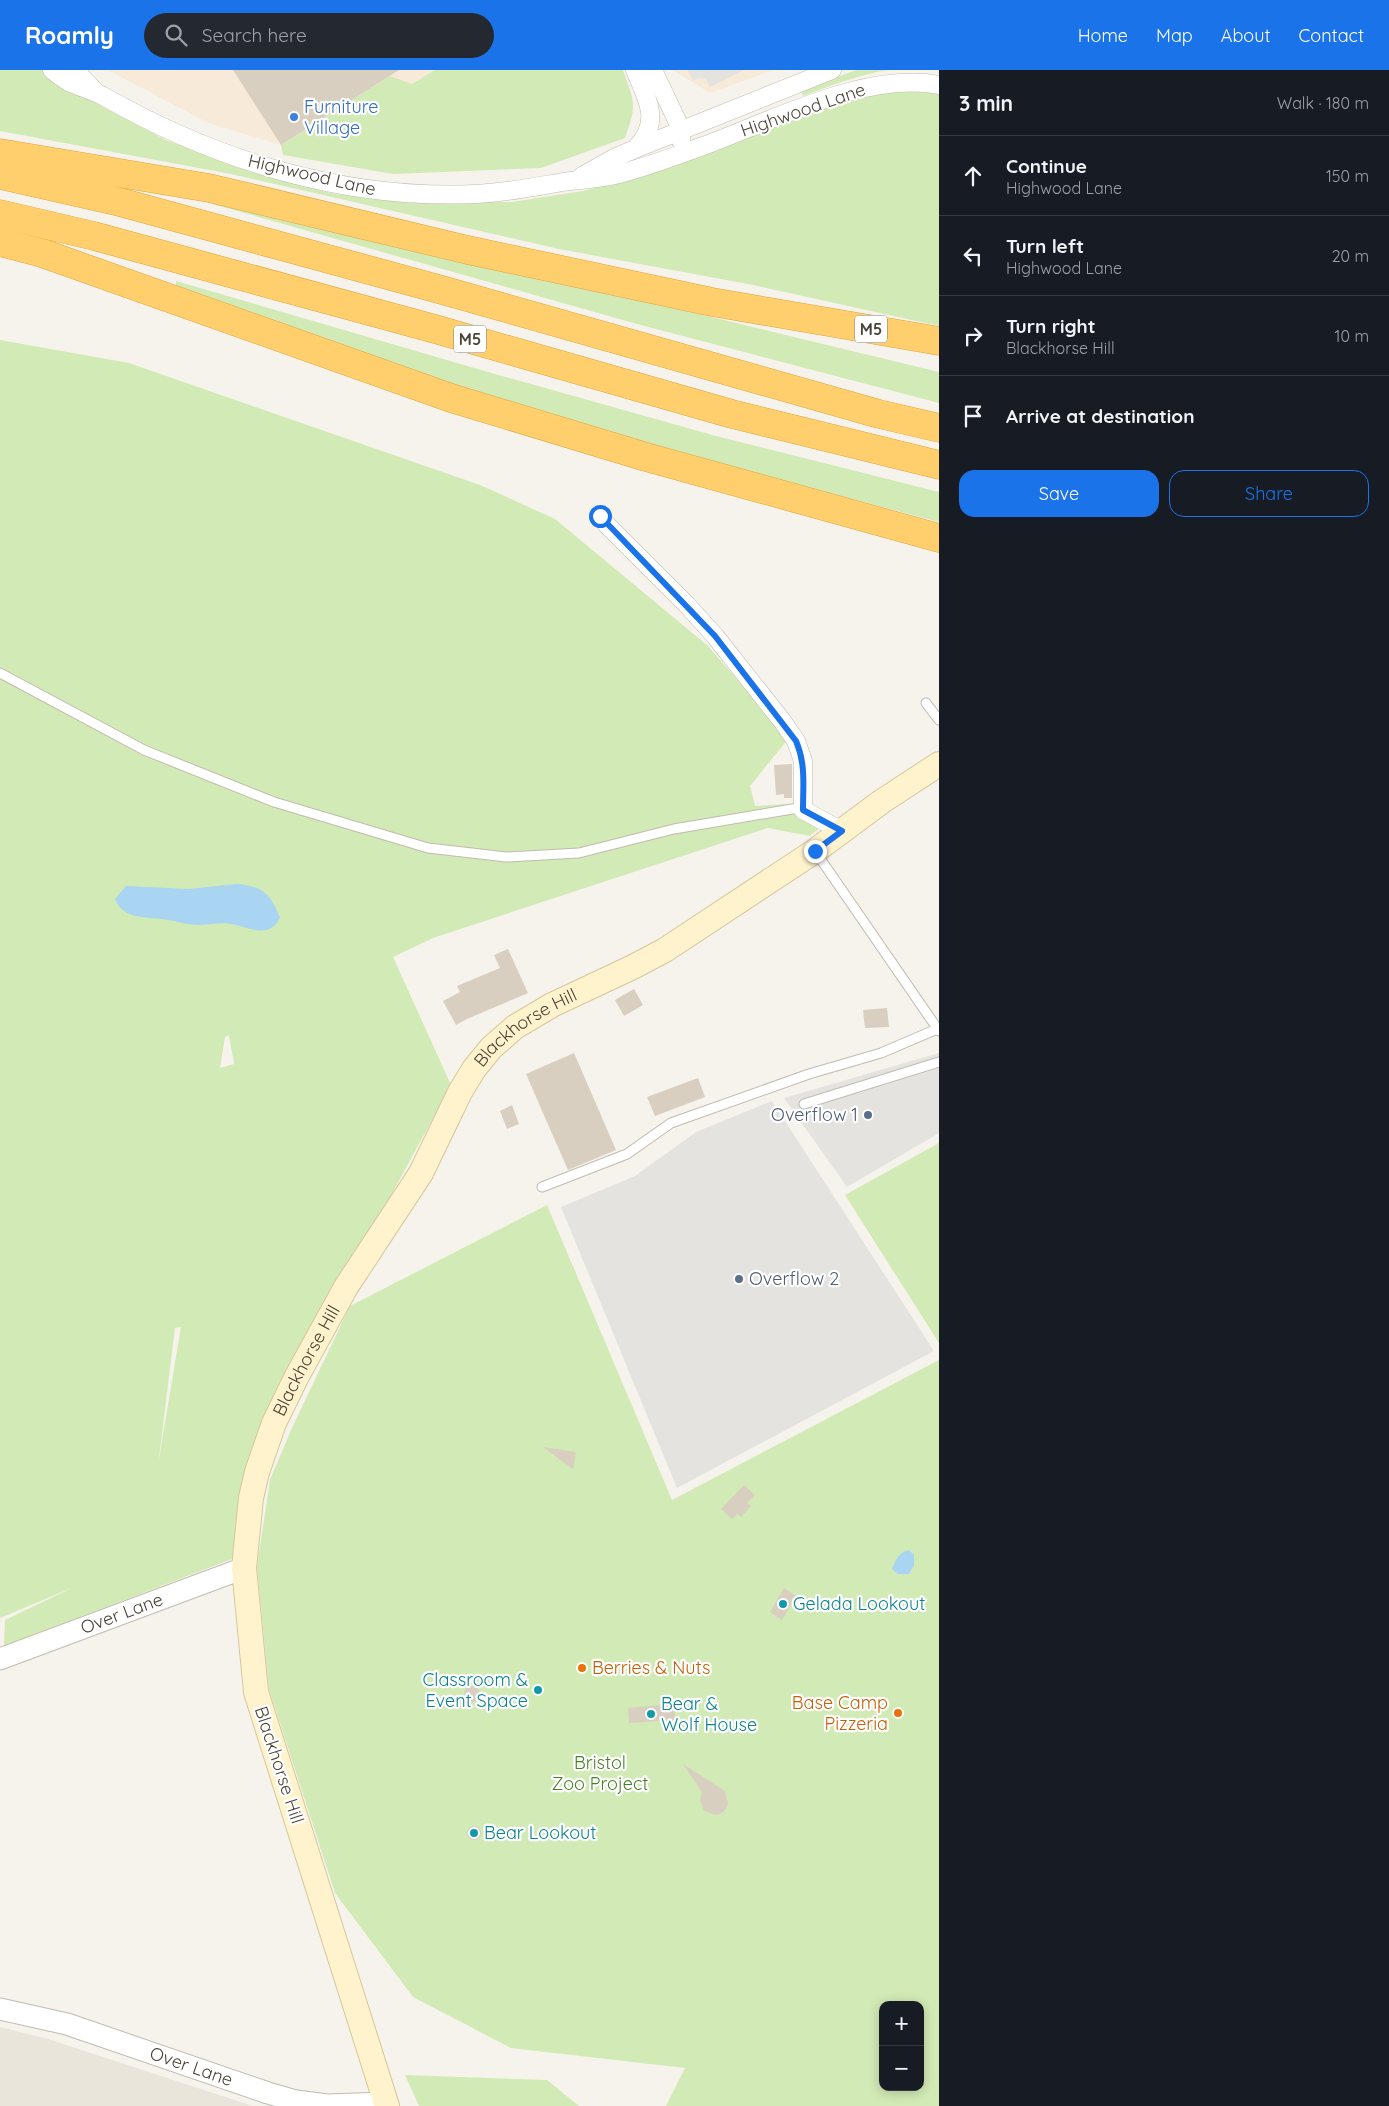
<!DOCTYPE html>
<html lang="en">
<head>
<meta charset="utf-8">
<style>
	body { margin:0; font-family:Quicksand,sans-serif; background:#242831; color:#f1f3f6 }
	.controls { position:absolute; right:15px; bottom:15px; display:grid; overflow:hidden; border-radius:10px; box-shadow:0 2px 12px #0003 }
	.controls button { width:45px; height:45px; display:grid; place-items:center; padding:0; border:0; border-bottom:1px solid #363941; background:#171b24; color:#f1f3f6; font:25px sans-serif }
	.stop { position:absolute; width:15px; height:15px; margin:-11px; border:4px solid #1a73e8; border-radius:50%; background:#fff }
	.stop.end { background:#1a73e8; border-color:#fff; box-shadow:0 1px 5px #0008 }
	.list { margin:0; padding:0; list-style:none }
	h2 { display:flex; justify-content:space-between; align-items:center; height:65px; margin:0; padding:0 20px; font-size:21px }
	h2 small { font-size:16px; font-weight:400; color:#9ea1a6 }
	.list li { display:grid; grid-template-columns:32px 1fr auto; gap:15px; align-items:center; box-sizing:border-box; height:80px; padding:0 20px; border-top:1px solid #363941 }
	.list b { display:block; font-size:19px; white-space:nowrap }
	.list p { margin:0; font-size:16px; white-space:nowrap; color:#9ea1a6 }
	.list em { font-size:16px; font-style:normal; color:#9ea1a6 }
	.actions { display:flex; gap:10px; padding:15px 20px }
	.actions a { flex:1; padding:11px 0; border:1px solid #1a73e8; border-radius:15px; text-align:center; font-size:18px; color:#1a73e8 }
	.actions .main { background:#1a73e8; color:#fff }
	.icon { flex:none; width:28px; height:28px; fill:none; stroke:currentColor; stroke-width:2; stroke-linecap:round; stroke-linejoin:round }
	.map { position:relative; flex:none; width:939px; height:2036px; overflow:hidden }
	header { display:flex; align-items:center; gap:30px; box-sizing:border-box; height:70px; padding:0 25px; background:#1a73e8; color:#fff }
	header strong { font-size:24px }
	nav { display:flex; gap:28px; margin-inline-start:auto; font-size:18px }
	.search { width:350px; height:45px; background:#242831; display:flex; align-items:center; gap:12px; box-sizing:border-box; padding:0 18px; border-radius:28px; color:#9ea1a6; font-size:19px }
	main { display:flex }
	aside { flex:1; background:#171b24 }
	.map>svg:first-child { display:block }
	.residential { fill:#eae5da }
	.commercial { fill:#f7ead8 }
	.green { fill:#d2eab5; fill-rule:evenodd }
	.parking { fill:#e5e3e0 }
	.water { fill:#a9d4f2 }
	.building { fill:#d8cfc1 }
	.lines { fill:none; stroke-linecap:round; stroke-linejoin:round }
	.service-casing { stroke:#c2bbae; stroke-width:11 }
	.minor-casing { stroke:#c2bbae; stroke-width:19 }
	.tertiary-casing { stroke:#c2bbae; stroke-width:23 }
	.secondary-casing { stroke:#d6c79b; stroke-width:26 }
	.motorway-casing { stroke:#e0a43c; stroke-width:29 }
	.service { stroke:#fff; stroke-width:9 }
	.minor { stroke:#fff; stroke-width:18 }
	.tertiary { stroke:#fff; stroke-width:21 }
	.secondary { stroke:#fff3cd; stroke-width:24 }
	.motorway { stroke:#ffcf6e; stroke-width:28 }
	.route { stroke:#1a73e8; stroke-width:6 }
	.shop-dot { fill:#3f7fe0; stroke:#fff; stroke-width:2 }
	.service-dot { fill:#5c6f8a; stroke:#fff; stroke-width:2 }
	.culture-dot { fill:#0f9aa8; stroke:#fff; stroke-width:2 }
	.food-dot { fill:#e8710a; stroke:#fff; stroke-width:2 }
	.labels { text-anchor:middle; stroke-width:4.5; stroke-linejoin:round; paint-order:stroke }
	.shield { fill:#fff; stroke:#817c74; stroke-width:1 }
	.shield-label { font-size:16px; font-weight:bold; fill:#4b4439 }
	.shop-label { font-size:18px; fill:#366cbe; stroke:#fff; text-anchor:start }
	.street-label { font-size:18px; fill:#4b4439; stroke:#fff }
	.service-label { font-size:18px; fill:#4e5e75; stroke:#fff; text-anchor:end }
	.culture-label { font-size:18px; fill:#0d838f; stroke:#fff; text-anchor:start }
	.food-label { font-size:18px; fill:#c56008; stroke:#fff; text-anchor:start }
	.park-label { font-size:18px; fill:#4a7f2a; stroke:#fff }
</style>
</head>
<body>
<header>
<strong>Roamly</strong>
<div class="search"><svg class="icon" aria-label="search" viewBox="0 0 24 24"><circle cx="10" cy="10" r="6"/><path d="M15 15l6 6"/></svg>Search here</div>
<nav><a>Home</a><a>Map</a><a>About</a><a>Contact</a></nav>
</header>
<main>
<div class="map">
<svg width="939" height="2036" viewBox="0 0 939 2036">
	<rect width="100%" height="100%" fill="#f6f3ec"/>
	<polygon class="residential" points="0,1957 48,1969 253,2036 0,2036"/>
	<g class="commercial">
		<polygon points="108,0 435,0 412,14 390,6 281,75 208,53"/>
		<polygon points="673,0 774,0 710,23"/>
	</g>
	<g class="green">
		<polygon points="0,0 46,0 90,30 168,71 287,112 335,124 417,132 512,132 583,121 618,112 867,22 939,19 939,256 753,215 559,179 231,104 0,61"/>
		<path d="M435 0H623C635 34 637 34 625 68L541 98 393 104 283 85 281 75 390 6 412 14Z"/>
		<path d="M856 0H888C858 5 832 15 803 26L801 21Z"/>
		<polygon points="209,133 246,138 442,182 939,302 939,333 637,254"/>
		<path d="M176 211 488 302 716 366 939 422V452C793 413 647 375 502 330 392 296 284 255 176 216Z"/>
		<path d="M0 270 129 293 480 415 555 449 708 576 788 669 750 716 755 736 803 733 829 744 824 754 810 766 768 758 433 868 393 887 451 1015 254 1377 232 1489 4 1576 5 1550 74 1517 0 1548ZM229 965 234 994 220 998 225 967ZM181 1257 158 1395V1396L175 1258Z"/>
		<polygon points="939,1073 939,1273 845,1125"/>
		<path d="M547 1135 672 1430 939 1290V2036H666L685 1998 511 1978 413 1927 335 1823 269 1619 257 1497 270 1410 291 1360 350 1236ZM883 1935H920V2017H883Z"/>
		<polygon points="405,2005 547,2010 579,2036 419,2036"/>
	</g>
	<g class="parking">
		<polygon points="688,0 742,0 742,1 710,17 706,9 699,8 693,11"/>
		<polygon points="939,983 939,1063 847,1117 784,1028"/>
		<polygon points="772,1031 934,1281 677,1418 561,1137 635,1106 696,1062"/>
	</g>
	<g class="water">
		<path d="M237 814C262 816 271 824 280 848 276 855 273 858 266 860 254 862 243 856 232 854 221 852 209 855 198 855 187 855 178 851 168 850 149 846 123 851 115 829L126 816 188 819Z"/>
		<path d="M909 1480 914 1485V1495L909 1504H898L892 1499C896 1489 898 1483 909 1480Z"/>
	</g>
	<g class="building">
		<polygon points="233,0 399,0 281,75"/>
		<polygon points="792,694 792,728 784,728 784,724 776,725 774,695"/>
		<polygon points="508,879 528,923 467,949 456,955 443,931 460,922 457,916 500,898 494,885"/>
		<polygon points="634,919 643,935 624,946 615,930"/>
		<polygon points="887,938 889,957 865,958 863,940"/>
		<polygon points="574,983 616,1080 568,1100 526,1004"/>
		<polygon points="698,1008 705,1027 655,1046 647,1027"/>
		<polygon points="512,1035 519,1054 507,1059 500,1041"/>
		<polygon points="543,1377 576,1382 573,1399"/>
		<polygon points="744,1415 755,1425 747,1433 751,1436 741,1447 737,1444 732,1449 721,1439"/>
		<polygon points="784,1518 796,1526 782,1550 770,1542"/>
		<circle cx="472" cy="1624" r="8"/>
		<polygon points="674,1634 675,1650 629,1653 628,1638"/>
		<polygon points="683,1694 725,1721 728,1733 726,1739 722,1743 716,1745 704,1741 700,1730 702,1722"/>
		<circle cx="474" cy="1763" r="7"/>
	</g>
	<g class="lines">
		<defs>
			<g id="service">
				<polyline points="0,603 144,680 274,732 428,778 506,787 579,783 674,759 798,738 803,740"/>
				<polyline points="926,633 939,650"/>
				<polyline points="815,781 939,961"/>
				<polyline points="804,1034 939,992"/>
				<polyline points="542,1117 627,1084 671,1053 809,1004 881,983 937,959"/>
			</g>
			<g id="minor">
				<path d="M52 0C58 4 64 10 71 13 83 18 94 21 105 27 217 91 346 130 475 124 505 123 534 117 563 112 581 109 601 109 619 104 647 97 675 86 703 76 772 51 865 1 939 15"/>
				<polyline points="75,0 94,20"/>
				<path d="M635 0C647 30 662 51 636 78"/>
				<polyline points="653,0 681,59 681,71"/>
				<polyline points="582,106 614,88 635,79 832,0"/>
				<polyline points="600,446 607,455 687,535 715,566 783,652 796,671 803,691 803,740 842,761"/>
			</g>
			<g id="tertiary">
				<path id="s1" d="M0 1589 244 1498"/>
				<path id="s2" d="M0 1939 67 1954 268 2023 296 2031 327 2035 386 2033"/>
			</g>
			<g id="secondary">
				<path id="s3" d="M387 2036 256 1622 244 1498 251 1428 257 1402 274 1353 297 1306 346 1217 421 1103 460 1022 474 999 491 978 515 957 552 935 635 896 665 880 815 781 881 732 939 694"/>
			</g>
			<g id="motorway">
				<polyline points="0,83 209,118 468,180 712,232 939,271"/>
				<polyline points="0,105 116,131 442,220 879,344 939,358"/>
				<polyline points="0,144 94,166 435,259 732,344 939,395"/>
				<polyline points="0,172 42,183 451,328 646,387 939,468"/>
			</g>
		</defs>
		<use href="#service" class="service-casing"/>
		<use href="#minor" class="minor-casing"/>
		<use href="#tertiary" class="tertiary-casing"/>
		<use href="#secondary" class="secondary-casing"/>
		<use href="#motorway" class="motorway-casing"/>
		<use href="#service" class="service"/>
		<use href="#minor" class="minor"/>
		<use href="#tertiary" class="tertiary"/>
		<use href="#secondary" class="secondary"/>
		<use href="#motorway" class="motorway"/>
	</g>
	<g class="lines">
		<path class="route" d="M600 446 715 566 796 671C806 694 803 716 803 740L842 761 815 781"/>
	</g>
	<circle class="shop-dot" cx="294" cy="47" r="5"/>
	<g class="service-dot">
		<circle cx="868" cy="1045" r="5"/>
		<circle cx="739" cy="1209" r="5"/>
	</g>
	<g class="culture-dot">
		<circle cx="783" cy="1534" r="5"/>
		<circle cx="538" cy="1620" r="5"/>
		<circle cx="651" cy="1644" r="5"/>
		<circle cx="474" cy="1763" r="5"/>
	</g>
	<g class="food-dot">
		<circle cx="582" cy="1598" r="5"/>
		<circle cx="898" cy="1643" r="5"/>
	</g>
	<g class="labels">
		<g class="shield">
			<rect x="855" y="245.5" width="32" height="27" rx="4"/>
			<rect x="454" y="255.5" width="32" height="27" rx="4"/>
		</g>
		<g class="shield-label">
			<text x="871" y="265">M5</text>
			<text x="470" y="275">M5</text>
		</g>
		<g class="shop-label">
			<text x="304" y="43">Furniture<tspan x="304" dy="21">Village</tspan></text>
		</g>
		<g class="street-label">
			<text transform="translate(803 40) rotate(-19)" y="6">Highwood Lane</text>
			<text transform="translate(312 105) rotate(13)" y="6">Highwood Lane</text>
			<text dy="6" stroke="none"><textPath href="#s3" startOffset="1182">Blackhorse Hill</textPath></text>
			<text dy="6" stroke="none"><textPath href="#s3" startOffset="778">Blackhorse Hill</textPath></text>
			<text dy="6" stroke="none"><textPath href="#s1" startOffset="130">Over Lane</textPath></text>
			<text transform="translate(279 1695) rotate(72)" y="6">Blackhorse Hill</text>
			<text dy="6" stroke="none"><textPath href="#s2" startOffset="200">Over Lane</textPath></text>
		</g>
		<g class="service-label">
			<text x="858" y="1051">Overflow 1</text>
			<text x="749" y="1215" text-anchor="start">Overflow 2</text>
		</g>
		<g class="culture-label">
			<text x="793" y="1540">Gelada Lookout</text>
			<text x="528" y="1616" text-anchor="end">Classroom &amp;<tspan x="528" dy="21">Event Space</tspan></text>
			<text x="661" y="1640">Bear &amp;<tspan x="661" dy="21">Wolf House</tspan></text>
			<text x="484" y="1769">Bear Lookout</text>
		</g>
		<g class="food-label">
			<text x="592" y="1604">Berries &amp; Nuts</text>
			<text x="888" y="1639" text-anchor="end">Base Camp<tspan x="888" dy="21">Pizzeria</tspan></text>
		</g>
		<g class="park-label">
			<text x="600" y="1699">Bristol<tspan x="600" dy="21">Zoo Project</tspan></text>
		</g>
	</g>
</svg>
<div class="controls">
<button>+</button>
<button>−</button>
</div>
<div class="stop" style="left:600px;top:446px"></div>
<div class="stop end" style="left:815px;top:781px"></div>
</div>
<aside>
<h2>3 min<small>Walk · 180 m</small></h2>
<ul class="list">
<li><svg class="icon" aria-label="ahead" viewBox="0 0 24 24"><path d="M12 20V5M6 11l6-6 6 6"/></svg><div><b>Continue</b><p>Highwood Lane</p></div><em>150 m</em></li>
<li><svg class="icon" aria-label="left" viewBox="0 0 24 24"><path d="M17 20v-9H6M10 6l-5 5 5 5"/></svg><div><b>Turn left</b><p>Highwood Lane</p></div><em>20 m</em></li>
<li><svg class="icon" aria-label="right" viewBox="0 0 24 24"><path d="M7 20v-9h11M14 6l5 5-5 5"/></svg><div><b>Turn right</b><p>Blackhorse Hill</p></div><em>10 m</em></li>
<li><svg class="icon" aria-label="arrive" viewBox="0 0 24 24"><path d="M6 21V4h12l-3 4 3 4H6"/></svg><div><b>Arrive at destination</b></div></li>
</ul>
<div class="actions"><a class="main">Save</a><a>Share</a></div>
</aside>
</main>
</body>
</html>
